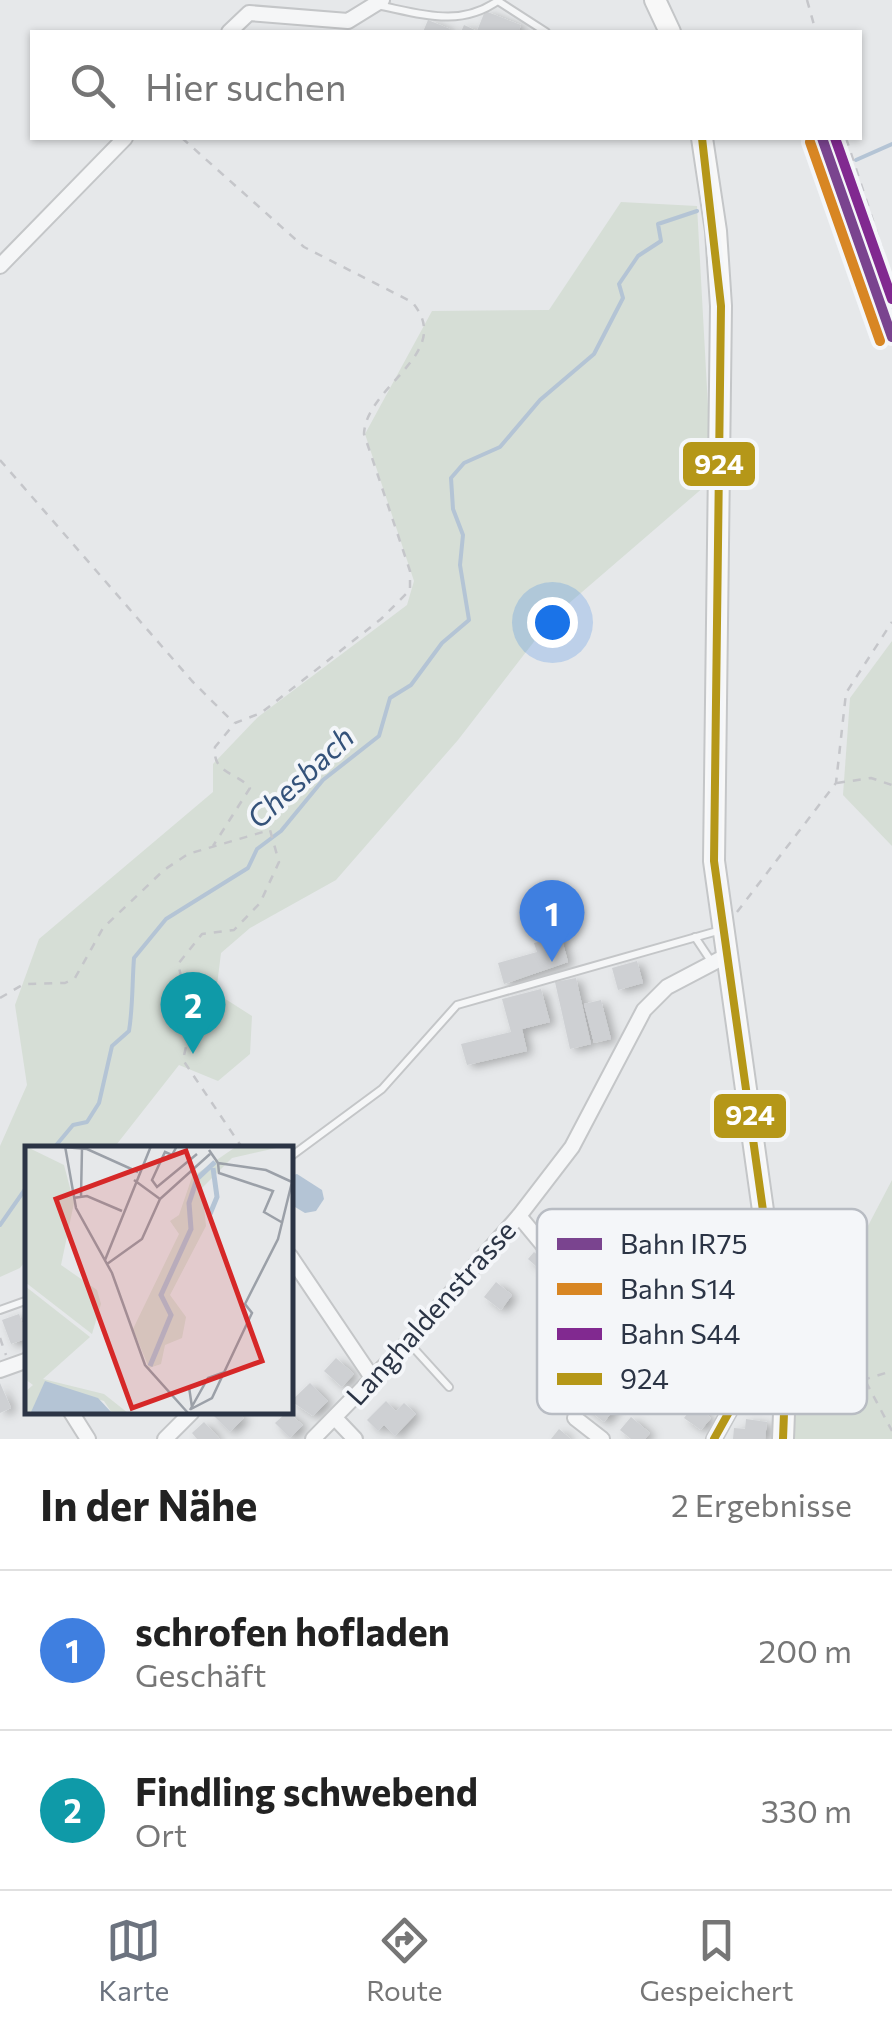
<!DOCTYPE html>
<html lang="de">
<head>
<meta charset="utf-8">
<style>
	body { margin:0; font-family:Commissioner,sans-serif; background:#f6f6f6; color:#222 }
	.you { position:absolute; left:552px; top:622px; width:35px; height:35px; margin:-25px; border:8px solid #fff; border-radius:50%; background:#1a73e8; box-shadow:0 0 0 15px #1a73e833 }
	.badge { display:grid; place-items:center; width:65px; height:65px; border-radius:50%; background:#6c737f; color:#fff; font-size:32px; font-weight:700 }
	.pin { position:absolute; translate:-50% -82px; filter:drop-shadow(0 2px 5px #0008) }
	.pin::after { content:''; position:absolute; top:52px; width:35px; height:30px; background:inherit; clip-path:polygon(0 0,100% 0,50% 100%) }
	.list { margin:0; padding:0; list-style:none }
	h2 { display:flex; justify-content:space-between; align-items:center; height:130px; margin:0; padding:0 40px; font-size:42px }
	h2 small { font-size:32px; font-weight:400; color:#767676 }
	.list li { display:grid; grid-template-columns:65px 1fr auto; gap:30px; align-items:center; box-sizing:border-box; height:160px; padding:0 40px; border-top:2px solid #e0e0e0 }
	.list b { display:block; font-size:38px; white-space:nowrap }
	.list p { margin:0; font-size:32px; white-space:nowrap; color:#767676 }
	.list em { font-size:32px; font-style:normal; color:#767676 }
	.icon { flex:none; width:55px; height:55px; fill:none; stroke:currentColor; stroke-width:2; stroke-linecap:round; stroke-linejoin:round }
	.map { position:relative; flex:none; width:892px; height:1439px; overflow:hidden }
	.search { position:absolute; background:#fff; box-shadow:0 2px 8px #0004; left:30px; right:30px; top:30px; height:110px; display:flex; align-items:center; gap:25px; box-sizing:border-box; padding:0 35px; border-radius:0px; color:#767676; font-size:38px }
	.sheet { height:450px; background:#fff }
	nav { display:flex; justify-content:space-around; align-items:center; box-sizing:border-box; height:140px; border-top:2px solid #e0e0e0; background:#fff; font-size:28px; color:#767676 }
	nav a { display:grid; justify-items:center; gap:5px }
	nav .on { color:#6c737f }
	.map>svg:first-child { display:block }
	.green { fill:#d6ded6 }
	.water { fill:#b4c4d5 }
	.lines { fill:none; stroke-linecap:round; stroke-linejoin:round }
	.stream { stroke:#b4c4d5; stroke-width:4 }
	.building { fill:#ced0d3; filter:url(#shadow) }
	.lane-casing { stroke:#c4c6c8; stroke-width:10 }
	.street-casing { stroke:#c4c6c8; stroke-width:18 }
	.secondary-casing { stroke:#c4c6c8; stroke-width:24 }
	.path { stroke:#c5c6ca; stroke-width:2.5; stroke-dasharray:8 8; stroke-linecap:butt }
	.lane { stroke:#f5f6f7; stroke-width:6 }
	.street { stroke:#f5f6f7; stroke-width:14 }
	.secondary { stroke:#f8f8f8; stroke-width:20 }
	.bus-1-casing { stroke:#f4f6f9; stroke-width:15 }
	.bus-1 { stroke:#b59718; stroke-width:8 }
	.rail-1-casing { stroke:#f4f6f9; stroke-width:18 }
	.rail-2-casing { stroke:#f4f6f9; stroke-width:18 }
	.rail-3-casing { stroke:#f4f6f9; stroke-width:18 }
	.rail-1 { stroke:#7a448f; stroke-width:10 }
	.rail-2 { stroke:#d88623; stroke-width:10 }
	.rail-3 { stroke:#812990; stroke-width:10 }
	.labels { text-anchor:middle; stroke-width:8; stroke-linejoin:round; paint-order:stroke }
	.street-label { font-size:28px; fill:#2b3445; stroke:#f4f6f9 }
	.water-label { font-size:30px; font-style:italic; fill:#34527a; stroke:#f4f6f9 }
	.inset-river { fill:none; stroke:#b4c4d5; stroke-width:5 }
	.inset-road { fill:none; stroke:#9ba0a8; stroke-width:2.5 }
	.view { fill:#d62828; fill-opacity:0.15; stroke:#d62828; stroke-width:5 }
	.inset-edge { fill:none; stroke:#2b3445; stroke-width:5 }
	.key { fill:#f4f6f9; stroke:#b8bcc3; stroke-width:2.5 }
	.key-label { font-size:28px; fill:#2b3445 }
	.line-badge { stroke:#f4f6f9; stroke-width:4 }
	.badge-label { font-size:28px; text-anchor:middle; font-weight:bold; fill:#fff }
</style>
</head>
<body>
<div class="map">
<svg width="892" height="1439" viewBox="0 0 892 1439">
	<defs>
		<filter id="shadow"><feDropShadow dx="5.5" dy="3" stdDeviation="5" flood-color="#0004"/></filter>
	</defs>
	<rect width="100%" height="100%" fill="#e6e8ea"/>
	<g class="green">
		<polygon points="621,202 697,206 712,480 553,617 458,740 336,880 250,928 221,953 216,993 252,1016 250,1054 218,1081 179,1065 113,1149 28,1149 27,1259 20,1268 0,1277 0,1146 27,1085 15,1005 39,939 213,792 213,764 258,717 407,605 414,581 365,434 432,311 549,310"/>
		<polygon points="892,641 892,846 843,795 850,698"/>
		<polygon points="892,1180 892,1439 794,1439 791,1373"/>
	</g>
	<polygon class="water" points="297,1174 322,1190 324,1199 316,1211 305,1213 290,1204 290,1176"/>
	<g class="lines">
		<g class="stream">
			<polyline points="856,160 892,144"/>
			<polyline points="846,161 849,160"/>
			<path d="M53 1149 73 1125 87 1122 99 1103 112 1046 129 1031C133 1006 132 984 134 958L166 919 248 868 257 849 281 831 323 780 379 736 390 698 411 685 442 643 469 620 460 565 463 535 453 509 451 478 464 463 500 447 540 400 594 354 623 298 619 284 638 256 661 241 658 224 697 211"/>
			<polyline points="0,1225 28,1185"/>
		</g>
	</g>
	<g class="building">
		<polygon points="485,11 521,25 518,32 461,32 464,25 477,31"/>
		<polygon points="428,20 450,29 448,32 423,32"/>
		<polygon points="561,936 568,962 504,984 498,963 537,952 534,943"/>
		<polygon points="637,961 643,983 618,990 612,968"/>
		<polygon points="576,978 591,1044 570,1049 555,982"/>
		<polygon points="541,989 550,1022 522,1029 527,1051 467,1065 461,1044 511,1032 502,999"/>
		<polygon points="601,1000 611,1039 594,1043 584,1004"/>
		<polygon points="534,1252 543,1260 537,1267 528,1259"/>
		<polygon points="496,1282 512,1295 501,1310 484,1297"/>
		<polygon points="19,1314 28,1338 11,1344 2,1320"/>
		<polygon points="336,1358 354,1374 342,1387 324,1371"/>
		<polygon points="584,1381 617,1406 604,1422 572,1397"/>
		<polygon points="0,1383 11,1408 0,1413"/>
		<polygon points="310,1383 328,1401 313,1416 291,1401"/>
		<polygon points="386,1401 396,1411 404,1403 416,1414 395,1436 384,1425 378,1431 367,1420"/>
		<polygon points="694,1405 711,1418 701,1430 684,1418"/>
		<polygon points="216,1412 237,1412 244,1418 230,1432 213,1415"/>
		<polygon points="287,1412 303,1425 290,1438 275,1423"/>
		<polygon points="631,1417 650,1433 645,1439 631,1439 620,1430"/>
		<polygon points="746,1419 767,1422 765,1439 733,1439 734,1428 745,1429"/>
		<polygon points="204,1422 220,1439 197,1439 192,1433"/>
		<polygon points="559,1429 571,1439 551,1439"/>
	</g>
	<g class="lines">
		<defs>
			<g id="lane">
				<polyline points="498,1 546,32"/>
				<path d="M377 5C422 14 460 28 499 0"/>
				<polyline points="695,937 711,961"/>
				<polyline points="290,1157 382,1089 457,1005 721,930"/>
				<polyline points="0,1310 28,1300"/>
				<polyline points="409,1343 449,1387"/>
			</g>
			<g id="street">
				<polyline points="229,32 249,13 348,21 382,0"/>
				<polyline points="0,266 125,138"/>
				<path d="M519 1216C567 1273 644 1375 716 1398 739 1405 762 1405 785 1404"/>
				<polyline points="290,1256 373,1379"/>
				<polyline points="0,1370 28,1360"/>
				<polyline points="71,1412 88,1439"/>
				<polyline points="335,1418 355,1439"/>
				<polyline points="575,1418 602,1439"/>
				<polyline points="165,1439 192,1412"/>
				<polyline points="313,1439 408,1342 519,1216 572,1147 644,1010 667,987 726,956"/>
				<polyline points="714,1439 734,1403"/>
			</g>
			<g id="secondary">
				<polyline points="655,0 670,32"/>
				<polyline points="702,138 716,231 721,306 714,861 774,1289 787,1336 783,1439"/>
			</g>
		</defs>
		<use href="#lane" class="lane-casing"/>
		<use href="#street" class="street-casing"/>
		<use href="#secondary" class="secondary-casing"/>
		<g class="path">
			<polyline points="807,0 816,32"/>
			<path d="M182 138 304 247 412 302C456 353 366 385 364 434L410 571V590L381 619 261 713 235 723 215 747C212 774 237 772 250 788L213 846"/>
			<polyline points="846,138 892,279"/>
			<polyline points="0,460 192,681 234,723"/>
			<polyline points="837,783 871,778 892,785"/>
			<polyline points="737,912 836,783 846,693 892,622"/>
			<polyline points="0,998 24,984 65,983 75,978 103,928 164,870 188,854 270,830 279,862 260,903 234,930 202,934 178,964 192,1020 183,1060 243,1149"/>
			<polyline points="765,1321 770,1352"/>
			<polyline points="0,1338 6,1355"/>
			<polyline points="866,1382 892,1431"/>
			<polyline points="801,1399 892,1371"/>
		</g>
		<use href="#lane" class="lane"/>
		<use href="#street" class="street"/>
		<use href="#secondary" class="secondary"/>
		<defs>
			<g id="bus-1">
				<polyline points="702,138 721,306 714,861 774,1289 787,1336 783,1439"/>
				<polyline points="714,1439 734,1403 785,1404"/>
			</g>
		</defs>
		<use href="#bus-1" class="bus-1-casing"/>
		<use href="#bus-1" class="bus-1"/>
		<defs>
			<polyline id="rail-1" points="822,138 892,337"/>
			<polyline id="rail-2" points="810,142 880,341"/>
			<polyline id="rail-3" points="835,138 892,299"/>
		</defs>
		<use href="#rail-1" class="rail-1-casing"/>
		<use href="#rail-2" class="rail-2-casing"/>
		<use href="#rail-3" class="rail-3-casing"/>
		<use href="#rail-1" class="rail-1"/>
		<use href="#rail-2" class="rail-2"/>
		<use href="#rail-3" class="rail-3"/>
	</g>
	<g class="labels">
		<g class="street-label">
			<text transform="translate(431 1313) rotate(-48)" y="10">Langhaldenstrasse</text>
		</g>
		<g class="water-label">
			<text transform="translate(301 778) rotate(-43)" y="10">Chesbach</text>
		</g>
	</g>
	<g transform="translate(25 1146)">
		<rect width="268" height="268" fill="#e6e8ea"/>
		<path d="M0 0 39 19 49 57 36 119 72 144 76 158 67 188 0 136ZM212 0H260L207 12 177 42 181 80 145 149 161 171 157 192 140 199 136 218 124 222 108 183 154 88 145 75 154 69 167 31ZM0 140 65 191 18 233 79 248 103 267H87L79 255 61 250 0 267V246L8 239 0 233Z" fill="#d6ded6"/>
		<path d="M20 235 73 252 87 267 6 266Z" fill="#b4c4d5"/>
		<path class="inset-river" d="M185 68 192 51 188 22M125 220 146 169 136 149 166 83 164 57 172 33 190 16"/>
		<path class="inset-road" d="M27 0 62 3 113 26M40 0 51 62 87 127 120 219 163 267M152 0 147 9 140 6 127 34 132 41 172 8M184 4 193 17 241 24 267 36M193 17 194 27 248 45 239 66 258 77M109 34 135 53M56 50 57 2M48 52 62 50 97 65M80 114 126 0M82 118 117 93 135 53 185 8M167 261 164 241 182 234M166 263 187 252 227 167 220 158 253 93 267 36M165 264 183 232 200 226"/>
		<path class="view" d="M161 5 237 215 107 262 31 53Z"/>
		<rect width="268" height="268" class="inset-edge"/>
	</g>
	<rect x="537" y="1209" width="330" height="205" rx="15" class="key"/>
	<rect x="557" y="1238" width="45" height="12" fill="#7a448f"/>
	<rect x="557" y="1283" width="45" height="12" fill="#d88623"/>
	<rect x="557" y="1328" width="45" height="12" fill="#812990"/>
	<rect x="557" y="1373" width="45" height="12" fill="#b59718"/>
	<g class="key-label">
		<text x="620" y="1254">Bahn IR75</text>
		<text x="620" y="1299">Bahn S14</text>
		<text x="620" y="1344">Bahn S44</text>
		<text x="620" y="1389">924</text>
	</g>
	<g class="line-badge">
		<rect x="681" y="440" width="76" height="48" rx="10" fill="#b59718"/>
		<rect x="712" y="1092" width="76" height="48" rx="10" fill="#b59718"/>
	</g>
	<g class="badge-label">
		<text x="719" y="474">924</text>
		<text x="750" y="1125">924</text>
	</g>
</svg>
<div class="you"></div>
<div class="pin badge" style="left:552px;top:962px;background:#3f7fe0">1</div>
<div class="pin badge" style="left:193px;top:1054px;background:#0f9aa8">2</div>
<div class="search"><svg class="icon" aria-label="search" viewBox="0 0 24 24"><circle cx="10" cy="10" r="6"/><path d="M15 15l6 6"/></svg>Hier suchen</div>
</div>
<section class="sheet">
<h2>In der Nähe<small>2 Ergebnisse</small></h2>
<ul class="list">
<li><span class="badge" style="background:#3f7fe0">1</span><div><b>schrofen hofladen</b><p>Geschäft</p></div><em>200 m</em></li>
<li><span class="badge" style="background:#0f9aa8">2</span><div><b>Findling schwebend</b><p>Ort</p></div><em>330 m</em></li>
</ul>
</section>
<nav>
<a class="on"><svg class="icon" aria-label="map" viewBox="0 0 24 24"><path d="M3 6l6-2 6 2 6-2v14l-6 2-6-2-6 2zM9 4v14M15 6v14"/></svg>Karte</a>
<a><svg class="icon" aria-label="directions" viewBox="0 0 24 24"><path d="M12 3l9 9-9 9-9-9zM9 14v-3h6M13 9l2 2-2 2"/></svg>Route</a>
<a><svg class="icon" aria-label="saved" viewBox="0 0 24 24"><path d="M7 4h10v16l-5-4-5 4z"/></svg>Gespeichert</a>
</nav>
</body>
</html>
